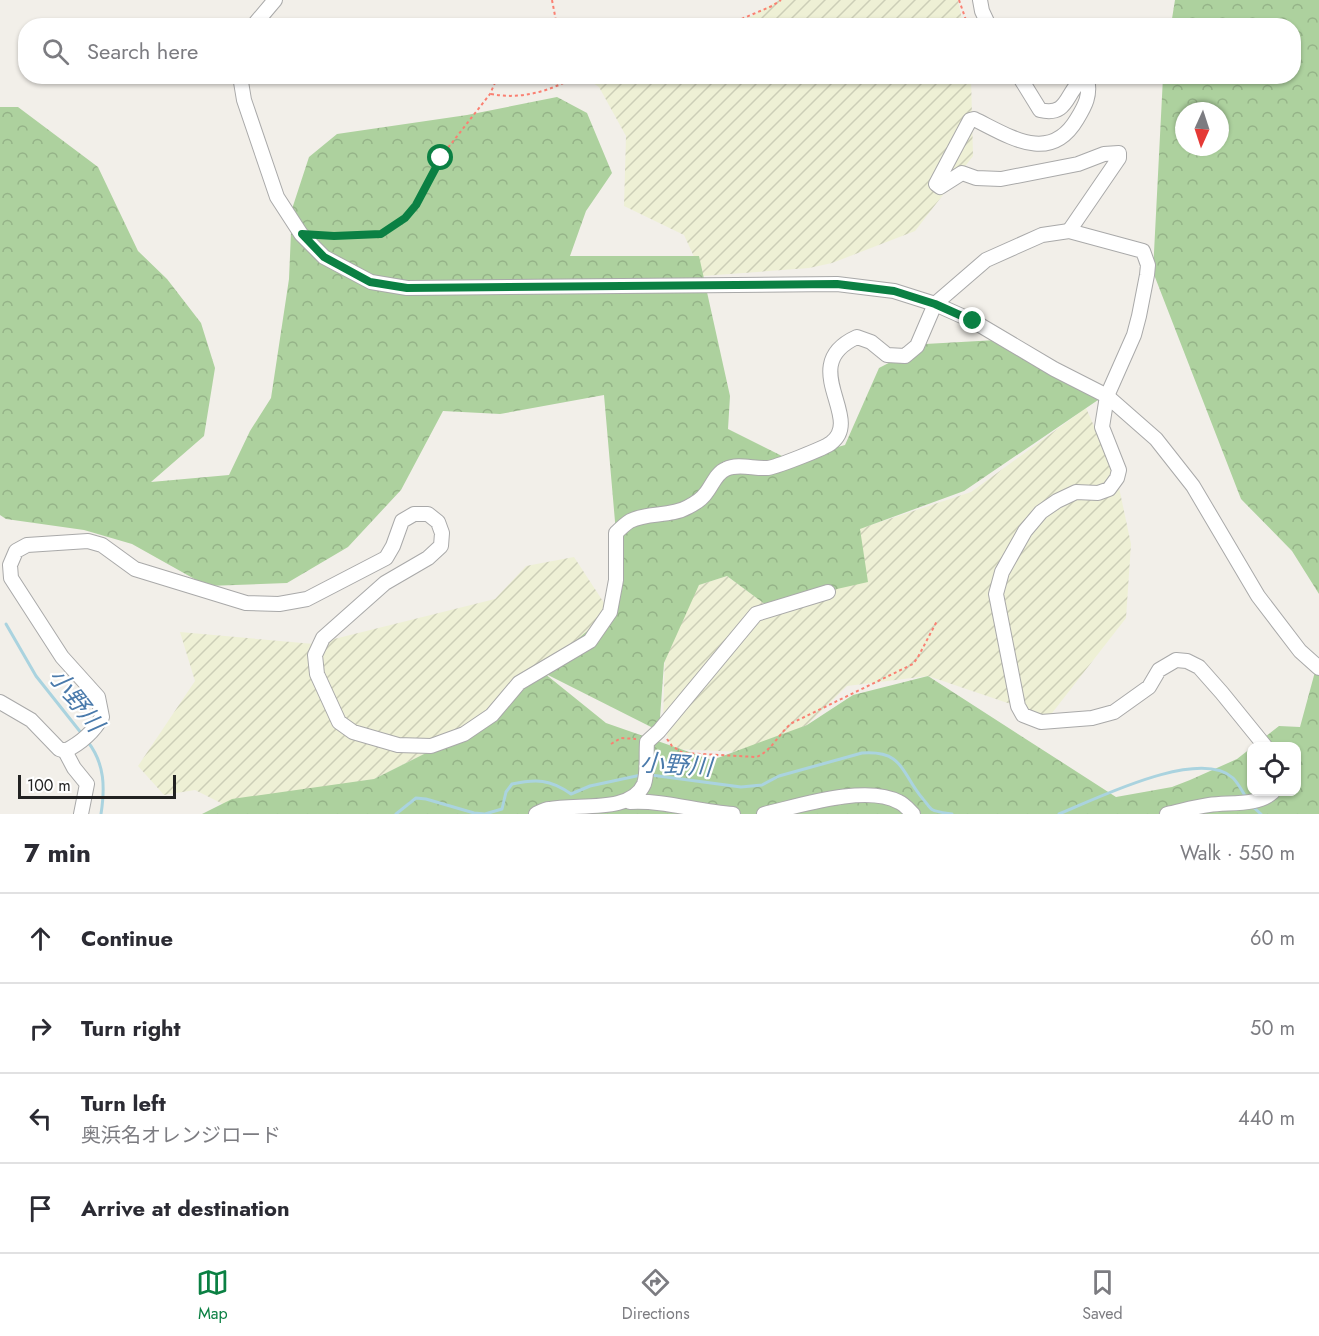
<!DOCTYPE html>
<html lang="en">
<head>
<meta charset="utf-8">
<style>
	body { margin:0; font-family:Jost,"Noto Sans JP",sans-serif; background:#f7f7f7; color:#2b2b33 }
	.controls { position:absolute; right:18px; bottom:18px; display:grid; overflow:hidden; border-radius:12px; box-shadow:0 2px 4px #0004 }
	.controls button { width:54px; height:54px; display:grid; place-items:center; padding:0; border:0; border-bottom:2px solid #e1e1e2; background:#fff; color:#2b2b33; font:30px sans-serif }
	.compass { position:absolute; left:1175px; top:102px; width:54px; height:54px; border-radius:50%; background:#fff; box-shadow:0 2px 4px #0004; rotate:183deg }
	.scale { position:absolute; left:18px; bottom:15px; width:158px; box-sizing:border-box; padding-left:6px; border:3px solid #222; border-top:0; font-size:16px; line-height:21px; white-space:nowrap; color:#222; -webkit-text-stroke:4px #fff; paint-order:stroke }
	.stop { position:absolute; width:18px; height:18px; margin:-14px; border:4px solid #0b8043; border-radius:50%; background:#fff }
	.stop.end { background:#0b8043; border-color:#fff; box-shadow:0 2px 6px #0008 }
	.list { margin:0; padding:0; list-style:none }
	h2 { display:flex; justify-content:space-between; align-items:center; height:78px; margin:0; padding:0 24px; font-size:26px }
	h2 small { font-size:20px; font-weight:400; color:#7c7c81 }
	.list li { display:grid; grid-template-columns:39px 1fr auto; gap:18px; align-items:center; box-sizing:border-box; height:90px; padding:0 24px; border-top:2px solid #e1e1e2 }
	.list b { display:block; font-size:22px; white-space:nowrap }
	.list p { margin:0; font-size:20px; white-space:nowrap; color:#7c7c81 }
	.list em { font-size:20px; font-style:normal; color:#7c7c81 }
	.icon { flex:none; width:33px; height:33px; fill:none; stroke:currentColor; stroke-width:2; stroke-linecap:round; stroke-linejoin:round }
	.map { position:relative; flex:none; width:1319px; height:814px; overflow:hidden }
	.search { position:absolute; background:#fff; box-shadow:0 2px 4px #0004; left:18px; right:18px; top:18px; height:66px; display:flex; align-items:center; gap:15px; box-sizing:border-box; padding:0 21px; border-radius:24px; color:#7c7c81; font-size:22px }
	.sheet { height:438px; background:#fff }
	nav { display:flex; justify-content:space-around; align-items:center; box-sizing:border-box; height:84px; border-top:2px solid #e1e1e2; background:#fff; font-size:16px; color:#7c7c81 }
	nav a { display:grid; justify-items:center; gap:3px }
	nav .on { color:#0b8043 }
	.map>svg:first-child { display:block }
	.farmland { fill:url(#farmland-furrows) }
	.forest { fill:url(#forest-crowns); fill-rule:evenodd }
	.lines { fill:none; stroke-linecap:round; stroke-linejoin:round }
	.stream { stroke:#aad3df; stroke-width:3 }
	.minor-casing { stroke:#a9a9a9; stroke-width:16 }
	.path { stroke:#fa8072; stroke-width:2; stroke-dasharray:3 3; stroke-linecap:butt }
	.minor { stroke:#fff; stroke-width:14 }
	.route { stroke:#0b8043; stroke-width:8 }
	.labels { text-anchor:middle; stroke-width:4.5; stroke-linejoin:round; paint-order:stroke }
	.water-label { font-size:24px; font-style:italic; fill:#4a7aab; stroke:#fff }
</style>
</head>
<body>
<div class="map">
<svg width="1319" height="814" viewBox="0 0 1319 814">
	<defs>
		<pattern id="farmland-furrows" width="10" height="10" patternUnits="userSpaceOnUse" patternTransform="scale(1.5)"><rect width="10" height="10" fill="#eef0d5"/><path d="M-1 1l2-2M0 10L10 0M9 11l2-2" fill="none" stroke="#ccceb7"/></pattern>
		<pattern id="forest-crowns" width="20" height="18" patternUnits="userSpaceOnUse" patternTransform="scale(1.5)"><rect width="20" height="18" fill="#add19e"/><path d="M2 6a3 3 0 1 1 6 0M12 15a3 3 0 1 1 6 0" fill="none" stroke="#95b388"/></pattern>
	</defs>
	<rect width="100%" height="100%" fill="#f2efe9"/>
	<g class="farmland">
		<polygon points="779,0 958,0 963,25 736,25"/>
		<polygon points="584,77 971,77 973,156 915,231 832,263 809,268 703,276 684,235 624,206 626,136 599,87"/>
		<polygon points="1086,408 1117,478 1131,544 1126,618 1049,717 928,676 847,686 807,725 742,752 673,749 663,726 665,650 699,585 727,576 766,605 859,529 971,492"/>
		<polygon points="574,557 610,612 559,659 464,734 374,779 223,804 195,790 164,795 138,766 195,681 180,632 314,644 495,599 526,566"/>
	</g>
	<g class="forest">
		<path d="M1175 0H1319V594L1292 551 1241 499 1153 272 1163 77 1294 76V26L1171 25ZM1184 111H1220V147H1184Z"/>
		<path d="M557 97 587 113 612 173 586 211 570 256H699L730 396 728 429 790 460 845 445 879 368 925 344 1015 339 1098 400 964 491 860 529 868 582 766 605 727 576 699 585 664 663 659 731 544 673 606 723 712 760 807 725 853 695 928 676 1116 797 1172 787 1190 780 1237 759 1279 726 1300 727 1319 657V814H202L232 799 374 779 464 734 610 612 616 533 604 395 500 414 443 411 401 490 348 547 287 583 207 586 132 544 84 530 6 519 0 515V107H18L98 167 138 251 167 279 201 323 215 368 204 436 151 482 229 475 250 431 271 398 289 279 292 209 309 157 337 134 467 115ZM1252 746H1296V792H1252Z"/>
	</g>
	<g class="lines">
		<g class="stream">
			<polyline points="6,624 36,676 82,734"/>
			<path d="M88 742C105 764 105 788 101 814"/>
			<path d="M651 775 741 787 762 785 779 776 862 753C905 750 901 774 923 799 926 802 929 808 933 810 937 812 946 813 952 814"/>
			<polyline points="1251,805 1261,814"/>
			<path d="M396 814 416 798 426 799 474 813 485 814 502 809 506 792 512 784C536 779 550 779 571 794L590 786 641 775"/>
			<path d="M1059 814C1096 799 1199 747 1233 778 1238 783 1242 791 1246 797"/>
		</g>
		<defs>
			<g id="minor">
				<polyline points="980,0 982,11 989,26"/>
				<polyline points="253,26 275,0"/>
				<polyline points="240,76 244,100 277,197 301,234 324,257 371,282 407,288 837,284 894,291 935,304 973,321 1054,369 1107,396 1156,439 1193,486 1258,596 1300,651 1319,668"/>
				<path d="M1019 76 1040 110C1072 118 1065 85 1087 79 1091 95 1085 106 1077 119 1050 165 1009 136 974 119L970 120 936 184 940 187 962 173 976 178 1001 179 1078 164 1104 154 1119 153V158L1069 231"/>
				<path d="M0 702 31 720 59 749 65 751C81 743 93 733 102 717L98 697 62 657 11 578 10 565 16 551 27 545 88 541 102 545 135 569 246 603 279 604 307 599 386 558 393 546 402 521 414 514H428L438 522 442 533 441 546 428 558 385 583 323 638 315 655 317 674 339 722 353 732 398 745 431 746 464 734 492 715 519 683 590 641 610 612 616 580V533C620 529 625 524 630 521 647 512 671 517 688 507 694 504 702 499 706 493 712 486 716 473 726 469 738 463 754 469 767 468 774 468 825 448 831 443 865 418 795 365 857 337L871 342 887 355 905 356 917 346 935 304 986 260 1042 235 1069 231 1143 251 1148 265 1147 275 1139 316 1134 335 1107 396 1102 427 1119 470 1117 478 1109 489 1098 493 1076 492 1057 501 1041 512 1025 531 1002 572 996 594 1018 706 1023 715 1041 722 1092 718 1114 712 1149 687 1159 670 1176 660 1187 661 1199 667 1222 693 1265 746"/>
				<polyline points="65,751 74,768 87,784 81,814"/>
				<path d="M630 802C665 800 698 812 733 814"/>
				<path d="M536 814C540 812 545 809 549 809 577 803 631 814 644 784 648 773 646 755 647 742L659 731 756 614 828 592"/>
				<path d="M764 814C799 806 866 784 899 802 904 804 909 810 913 814"/>
				<path d="M1167 814C1181 811 1195 807 1209 805 1229 802 1258 806 1273 792"/>
			</g>
		</defs>
		<use href="#minor" class="minor-casing"/>
		<g class="path">
			<polyline points="552,0 557,26"/>
			<polyline points="959,0 967,23 977,26"/>
			<polyline points="725,26 772,6 781,0"/>
			<path d="M491 94C522 100 550 91 577 76"/>
			<polyline points="319,236 367,236 381,234 405,218 416,205 440,158 490,94 498,76"/>
			<path d="M667 739 672 746 683 753 756 757C771 752 779 733 792 723L913 664 918 657 937 621"/>
			<polyline points="611,744 621,738 636,739"/>
		</g>
		<use href="#minor" class="minor"/>
	</g>
	<g class="lines">
		<polyline class="route" points="441,158 416,205 405,218 381,234 334,236 302,234 324,257 370,282 407,288 837,284 894,291 935,304 973,321"/>
	</g>
	<g class="labels">
		<g class="water-label">
			<text transform="translate(76 700) rotate(52)" y="8">小野川</text>
			<text transform="translate(676 765) rotate(4)" y="8">小野川</text>
		</g>
	</g>
</svg>
<div class="controls">
<button><svg class="icon" aria-label="locate" viewBox="0 0 24 24"><circle cx="12" cy="12" r="6"/><path d="M12 2v4M12 18v4M2 12h4M18 12h4"/></svg></button>
</div>
<svg class="compass" viewBox="-18 -18 36 36"><path d="M0-13l5 13h-10z" fill="#e53935"/><path d="M0 13l5-13h-10z" fill="#7c7c81"/></svg>
<div class="scale">100 m</div>
<div class="stop" style="left:441px;top:158px"></div>
<div class="stop end" style="left:973px;top:321px"></div>
<div class="search"><svg class="icon" aria-label="search" viewBox="0 0 24 24"><circle cx="10" cy="10" r="6"/><path d="M15 15l6 6"/></svg>Search here</div>
</div>
<section class="sheet">
<h2>7 min<small>Walk · 550 m</small></h2>
<ul class="list">
<li><svg class="icon" aria-label="ahead" viewBox="0 0 24 24"><path d="M12 20V5M6 11l6-6 6 6"/></svg><div><b>Continue</b></div><em>60 m</em></li>
<li><svg class="icon" aria-label="right" viewBox="0 0 24 24"><path d="M7 20v-9h11M14 6l5 5-5 5"/></svg><div><b>Turn right</b></div><em>50 m</em></li>
<li><svg class="icon" aria-label="left" viewBox="0 0 24 24"><path d="M17 20v-9H6M10 6l-5 5 5 5"/></svg><div><b>Turn left</b><p>奥浜名オレンジロード</p></div><em>440 m</em></li>
<li><svg class="icon" aria-label="arrive" viewBox="0 0 24 24"><path d="M6 21V4h12l-3 4 3 4H6"/></svg><div><b>Arrive at destination</b></div></li>
</ul>
</section>
<nav>
<a class="on"><svg class="icon" aria-label="map" viewBox="0 0 24 24"><path d="M3 6l6-2 6 2 6-2v14l-6 2-6-2-6 2zM9 4v14M15 6v14"/></svg>Map</a>
<a><svg class="icon" aria-label="directions" viewBox="0 0 24 24"><path d="M12 3l9 9-9 9-9-9zM9 14v-3h6M13 9l2 2-2 2"/></svg>Directions</a>
<a><svg class="icon" aria-label="saved" viewBox="0 0 24 24"><path d="M7 4h10v16l-5-4-5 4z"/></svg>Saved</a>
</nav>
</body>
</html>
